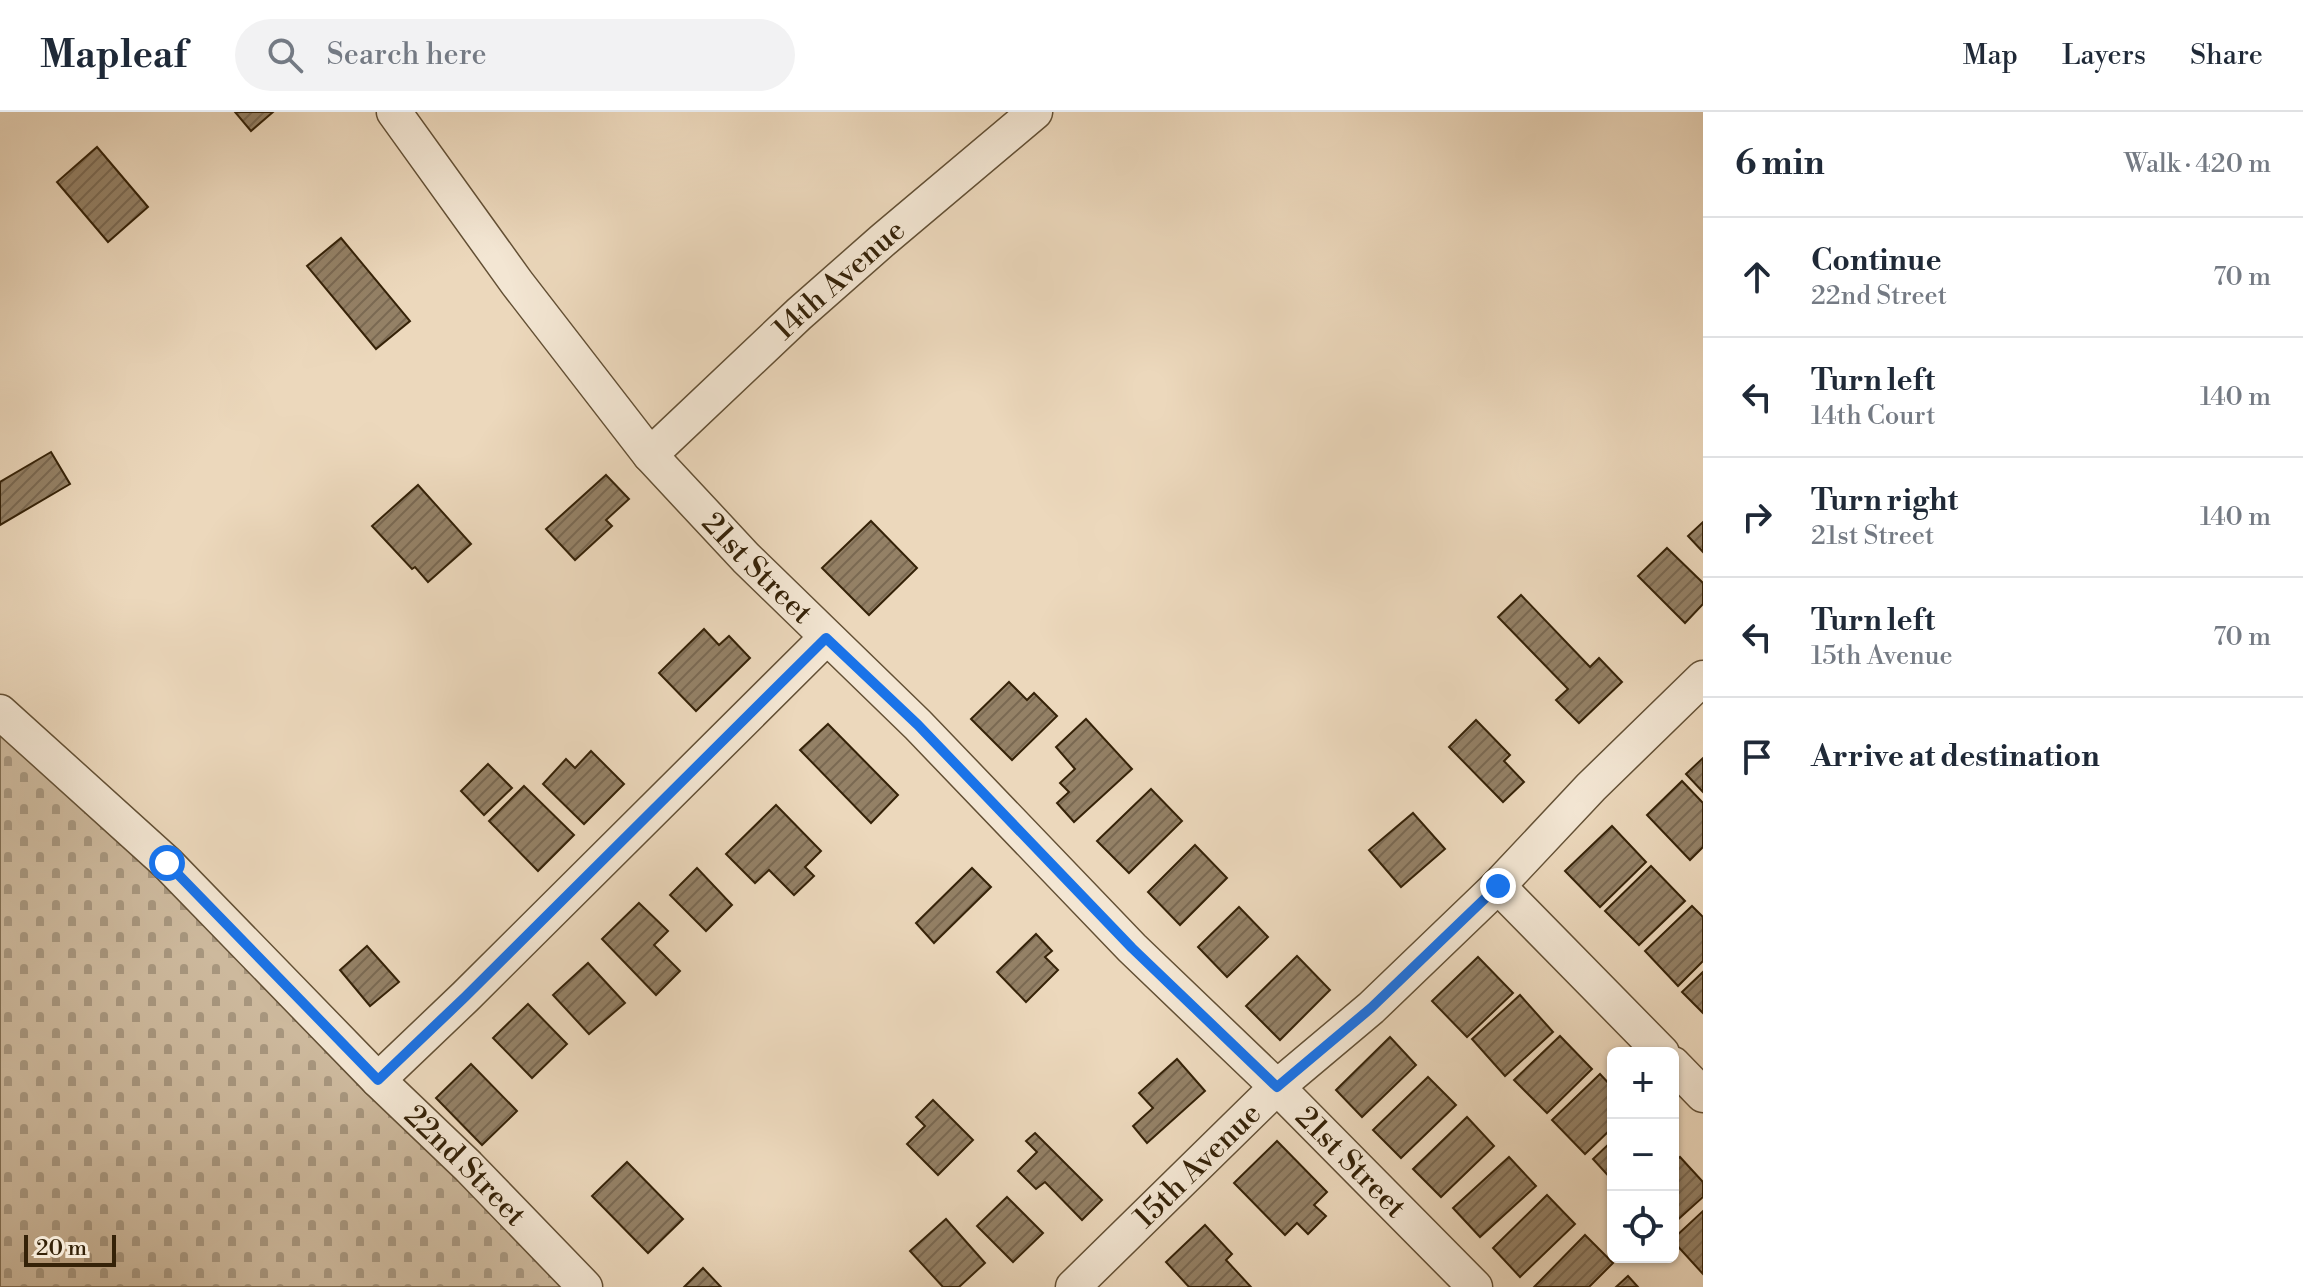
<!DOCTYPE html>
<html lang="en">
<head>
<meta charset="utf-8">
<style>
	body { margin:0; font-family:"Libre Bodoni",serif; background:#f2f2f3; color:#1f2937 }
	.controls { position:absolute; right:24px; bottom:24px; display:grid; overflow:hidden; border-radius:12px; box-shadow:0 2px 6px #0004 }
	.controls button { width:72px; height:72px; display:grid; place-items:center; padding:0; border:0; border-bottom:2px solid #e0e1e3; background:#fff; color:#1f2937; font:40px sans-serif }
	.scale { position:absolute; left:24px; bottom:20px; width:92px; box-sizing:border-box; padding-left:8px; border:4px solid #352208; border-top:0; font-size:22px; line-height:28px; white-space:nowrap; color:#352208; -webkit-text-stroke:6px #f3e6d3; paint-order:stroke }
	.stop { position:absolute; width:24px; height:24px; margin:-18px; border:6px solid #1a73e8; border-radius:50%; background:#fff }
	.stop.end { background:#1a73e8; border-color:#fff; box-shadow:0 2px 8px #0008 }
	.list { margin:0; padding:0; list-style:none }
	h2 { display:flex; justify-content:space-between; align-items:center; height:104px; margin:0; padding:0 32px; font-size:34px }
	h2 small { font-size:26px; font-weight:400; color:#747a83 }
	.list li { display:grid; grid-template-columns:52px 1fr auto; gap:24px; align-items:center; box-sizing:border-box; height:120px; padding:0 32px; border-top:2px solid #e0e1e3 }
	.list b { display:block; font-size:30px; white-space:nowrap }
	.list p { margin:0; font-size:26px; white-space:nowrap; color:#747a83 }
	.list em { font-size:26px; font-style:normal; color:#747a83 }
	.icon { flex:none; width:44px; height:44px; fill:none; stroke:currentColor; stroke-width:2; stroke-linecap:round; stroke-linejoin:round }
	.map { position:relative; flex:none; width:1703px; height:1175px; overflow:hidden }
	header { display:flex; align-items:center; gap:48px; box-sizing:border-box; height:112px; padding:0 40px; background:#fff; border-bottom:2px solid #e0e1e3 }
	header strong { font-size:38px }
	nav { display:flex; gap:44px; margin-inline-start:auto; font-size:28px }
	.search { width:560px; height:72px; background:#f2f2f3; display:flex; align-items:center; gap:20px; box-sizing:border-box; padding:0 28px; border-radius:44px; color:#747a83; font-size:30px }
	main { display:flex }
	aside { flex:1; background:#fff }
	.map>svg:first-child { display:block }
	.cemetery { fill:url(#cemetery-stones); stroke:#816e52; stroke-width:2 }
	.building { fill:url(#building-hatch); stroke:#352208; stroke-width:2 }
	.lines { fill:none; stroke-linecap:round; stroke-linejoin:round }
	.minor-casing { stroke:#635035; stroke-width:37 }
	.minor { stroke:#f3e6d3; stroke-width:34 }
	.route { stroke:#1a73e8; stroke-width:10 }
	.labels { text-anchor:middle; stroke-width:6; stroke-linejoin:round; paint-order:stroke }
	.street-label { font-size:30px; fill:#352208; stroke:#f3e6d3 }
</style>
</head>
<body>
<header>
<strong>Mapleaf</strong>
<div class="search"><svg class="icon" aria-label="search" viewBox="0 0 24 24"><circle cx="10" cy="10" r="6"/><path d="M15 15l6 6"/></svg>Search here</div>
<nav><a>Map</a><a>Layers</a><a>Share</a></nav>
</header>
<main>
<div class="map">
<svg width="1703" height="1175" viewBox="0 0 1703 1175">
	<defs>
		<pattern id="cemetery-stones" width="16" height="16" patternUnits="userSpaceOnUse" patternTransform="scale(2)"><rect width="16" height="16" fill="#cdb99d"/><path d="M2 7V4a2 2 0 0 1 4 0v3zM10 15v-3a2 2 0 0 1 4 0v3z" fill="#a7967e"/></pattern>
		<pattern id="building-hatch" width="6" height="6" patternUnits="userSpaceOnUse" patternTransform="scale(2)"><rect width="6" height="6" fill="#948166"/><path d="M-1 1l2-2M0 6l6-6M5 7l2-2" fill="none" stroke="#7a6952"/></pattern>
	</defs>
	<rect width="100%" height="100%" fill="#ecd8bc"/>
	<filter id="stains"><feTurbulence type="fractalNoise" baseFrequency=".0025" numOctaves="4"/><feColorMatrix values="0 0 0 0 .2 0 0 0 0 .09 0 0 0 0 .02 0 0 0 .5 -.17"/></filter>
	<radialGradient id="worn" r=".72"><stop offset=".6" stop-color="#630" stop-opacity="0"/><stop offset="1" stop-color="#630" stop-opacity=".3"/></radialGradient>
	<polygon class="cemetery" points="0,618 156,758 563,1175 0,1175"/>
	<g class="building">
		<polygon points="235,0 273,0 251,19"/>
		<polygon points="97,35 148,95 108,130 57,70"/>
		<polygon points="341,126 410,209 376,237 307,154"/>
		<polygon points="51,340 70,372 0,413 0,370"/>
		<polygon points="606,363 629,387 606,408 612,414 575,448 546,417"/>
		<polygon points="418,373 471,432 428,470 415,455 412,457 372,414"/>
		<polygon points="871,409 917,456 869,503 822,456"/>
		<polygon points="1703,410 1703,440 1688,424"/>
		<polygon points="1667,436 1703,471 1703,492 1685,511 1638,464"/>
		<polygon points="1521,483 1590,555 1599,546 1622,570 1579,611 1556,588 1568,577 1498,505"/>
		<polygon points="704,517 719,533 729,524 750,546 696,599 659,561"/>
		<polygon points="1009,570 1027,588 1034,581 1057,604 1012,648 971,607"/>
		<polygon points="1086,607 1132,657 1074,710 1057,691 1069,680 1060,671 1075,657 1056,635"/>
		<polygon points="1476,608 1510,643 1504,649 1524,670 1503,690 1449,635"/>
		<polygon points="828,612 898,683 871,711 800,638"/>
		<polygon points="591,639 624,672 584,712 543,672 566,647 575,656"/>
		<polygon points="1703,646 1703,680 1686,662"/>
		<polygon points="488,652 512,676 484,703 461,679"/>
		<polygon points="1682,669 1703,691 1703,735 1690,748 1647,703"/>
		<polygon points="524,674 574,723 538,759 489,709"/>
		<polygon points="1151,677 1182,709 1129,761 1097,729"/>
		<polygon points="776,693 821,739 805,755 814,764 794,783 769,758 755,771 726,742"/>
		<polygon points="1413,701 1445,737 1401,775 1369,738"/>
		<polygon points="1612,714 1646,750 1600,795 1565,759"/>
		<polygon points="1195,733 1227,766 1180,813 1148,780"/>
		<polygon points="1651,754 1685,789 1639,833 1605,799"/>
		<polygon points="697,756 732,793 706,819 670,783"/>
		<polygon points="972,756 991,775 934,831 916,811"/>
		<polygon points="639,791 668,819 654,833 680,859 656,883 602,827"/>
		<polygon points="1692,794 1703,805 1703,849 1678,874 1645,839"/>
		<polygon points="1239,795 1268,825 1227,865 1198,835"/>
		<polygon points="1036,822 1052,839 1045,845 1058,858 1026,890 997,860"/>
		<polygon points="367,834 399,870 370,894 340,858"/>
		<polygon points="1297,844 1330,878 1280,928 1246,894"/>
		<polygon points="1478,845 1513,881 1467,925 1432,889"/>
		<polygon points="588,851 625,891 589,922 553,883"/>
		<polygon points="1703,860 1703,901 1682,880"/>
		<polygon points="1520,883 1553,920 1505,964 1472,927"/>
		<polygon points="528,892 567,932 532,966 493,926"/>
		<polygon points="1560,924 1592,957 1547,1001 1514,968"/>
		<polygon points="1390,925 1416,953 1362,1005 1336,978"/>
		<polygon points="1177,947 1205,979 1147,1031 1133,1014 1153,996 1139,981"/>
		<polygon points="471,952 517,999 482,1033 436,986"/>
		<polygon points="1600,962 1613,976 1613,1015 1585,1042 1552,1008"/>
		<polygon points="1428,965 1456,993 1401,1046 1373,1018"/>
		<polygon points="933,988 973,1028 938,1063 907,1032 925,1014 916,1005"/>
		<polygon points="1467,1005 1494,1034 1441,1085 1413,1057"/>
		<polygon points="1035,1021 1102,1088 1082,1108 1045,1070 1036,1077 1018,1059 1037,1040 1026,1029"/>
		<polygon points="1613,1028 1613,1069 1593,1047"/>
		<polygon points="1277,1029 1327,1080 1314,1093 1326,1104 1308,1122 1297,1111 1285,1123 1234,1071"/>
		<polygon points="1509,1045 1536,1074 1480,1125 1453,1096"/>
		<polygon points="1680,1045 1703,1070 1703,1085 1673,1112 1673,1051"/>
		<polygon points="627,1050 683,1107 648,1141 592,1084"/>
		<polygon points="1547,1083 1575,1112 1520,1165 1493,1136"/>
		<polygon points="1007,1085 1043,1121 1013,1150 977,1114"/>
		<polygon points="1703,1099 1703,1162 1673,1129 1673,1127"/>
		<polygon points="946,1107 985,1151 959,1175 943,1175 910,1139"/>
		<polygon points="1205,1113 1232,1142 1226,1148 1251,1175 1189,1175 1166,1150"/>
		<polygon points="1585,1123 1613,1151 1589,1175 1534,1175"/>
		<polygon points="703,1156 721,1175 684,1175"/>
		<polygon points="1628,1164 1638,1175 1616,1175"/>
	</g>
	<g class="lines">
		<defs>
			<g id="minor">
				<path id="s1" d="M394 0 517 171 650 343 746 446 918 613 1132 836 1277 975 1475 1175"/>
				<path id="s2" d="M650 343 799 202 883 128 1035 0"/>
				<path id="s3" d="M0 600 167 751 378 968 468 1054 585 1175"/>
				<polyline points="1498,774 1662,941"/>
				<polyline points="1673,952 1703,983"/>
				<polyline points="378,968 465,885 826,526"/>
				<path id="s4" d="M1073 1175 1277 975 1371 896 1498 774 1591 675 1703 566"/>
			</g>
		</defs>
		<use href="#minor" class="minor-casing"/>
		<use href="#minor" class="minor"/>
	</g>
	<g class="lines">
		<polyline class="route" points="167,751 378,968 465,885 826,526 918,613 1132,836 1277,975 1371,896 1498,774"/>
	</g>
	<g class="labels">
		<g class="street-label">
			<text dy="10" stroke="none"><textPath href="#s2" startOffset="258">14th Avenue</textPath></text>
			<text dy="10" stroke="none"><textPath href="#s1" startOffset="584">21st Street</textPath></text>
			<text dy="10" stroke="none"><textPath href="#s1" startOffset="1424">21st Street</textPath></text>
			<text dy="10" stroke="none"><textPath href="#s3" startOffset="650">22nd Street</textPath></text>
			<text dy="10" stroke="none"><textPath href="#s4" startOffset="174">15th Avenue</textPath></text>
		</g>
	</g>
	<rect width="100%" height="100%" filter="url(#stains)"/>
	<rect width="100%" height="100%" fill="url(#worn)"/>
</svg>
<div class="controls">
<button>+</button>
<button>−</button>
<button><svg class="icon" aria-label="locate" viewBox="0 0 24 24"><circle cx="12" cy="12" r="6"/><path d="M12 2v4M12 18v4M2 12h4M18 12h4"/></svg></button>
</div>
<div class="scale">20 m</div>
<div class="stop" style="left:167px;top:751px"></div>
<div class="stop end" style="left:1498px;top:774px"></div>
</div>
<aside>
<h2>6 min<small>Walk · 420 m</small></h2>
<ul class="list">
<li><svg class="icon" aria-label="ahead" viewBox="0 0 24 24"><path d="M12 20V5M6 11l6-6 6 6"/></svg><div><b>Continue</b><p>22nd Street</p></div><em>70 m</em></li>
<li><svg class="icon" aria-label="left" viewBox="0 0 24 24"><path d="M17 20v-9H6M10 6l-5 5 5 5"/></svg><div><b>Turn left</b><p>14th Court</p></div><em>140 m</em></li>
<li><svg class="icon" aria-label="right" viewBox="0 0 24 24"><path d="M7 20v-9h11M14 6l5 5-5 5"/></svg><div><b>Turn right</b><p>21st Street</p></div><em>140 m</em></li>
<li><svg class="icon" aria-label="left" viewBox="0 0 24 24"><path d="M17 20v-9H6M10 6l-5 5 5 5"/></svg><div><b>Turn left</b><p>15th Avenue</p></div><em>70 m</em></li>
<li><svg class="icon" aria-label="arrive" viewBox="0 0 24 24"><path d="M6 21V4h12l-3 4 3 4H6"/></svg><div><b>Arrive at destination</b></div></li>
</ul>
</aside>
</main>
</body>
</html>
